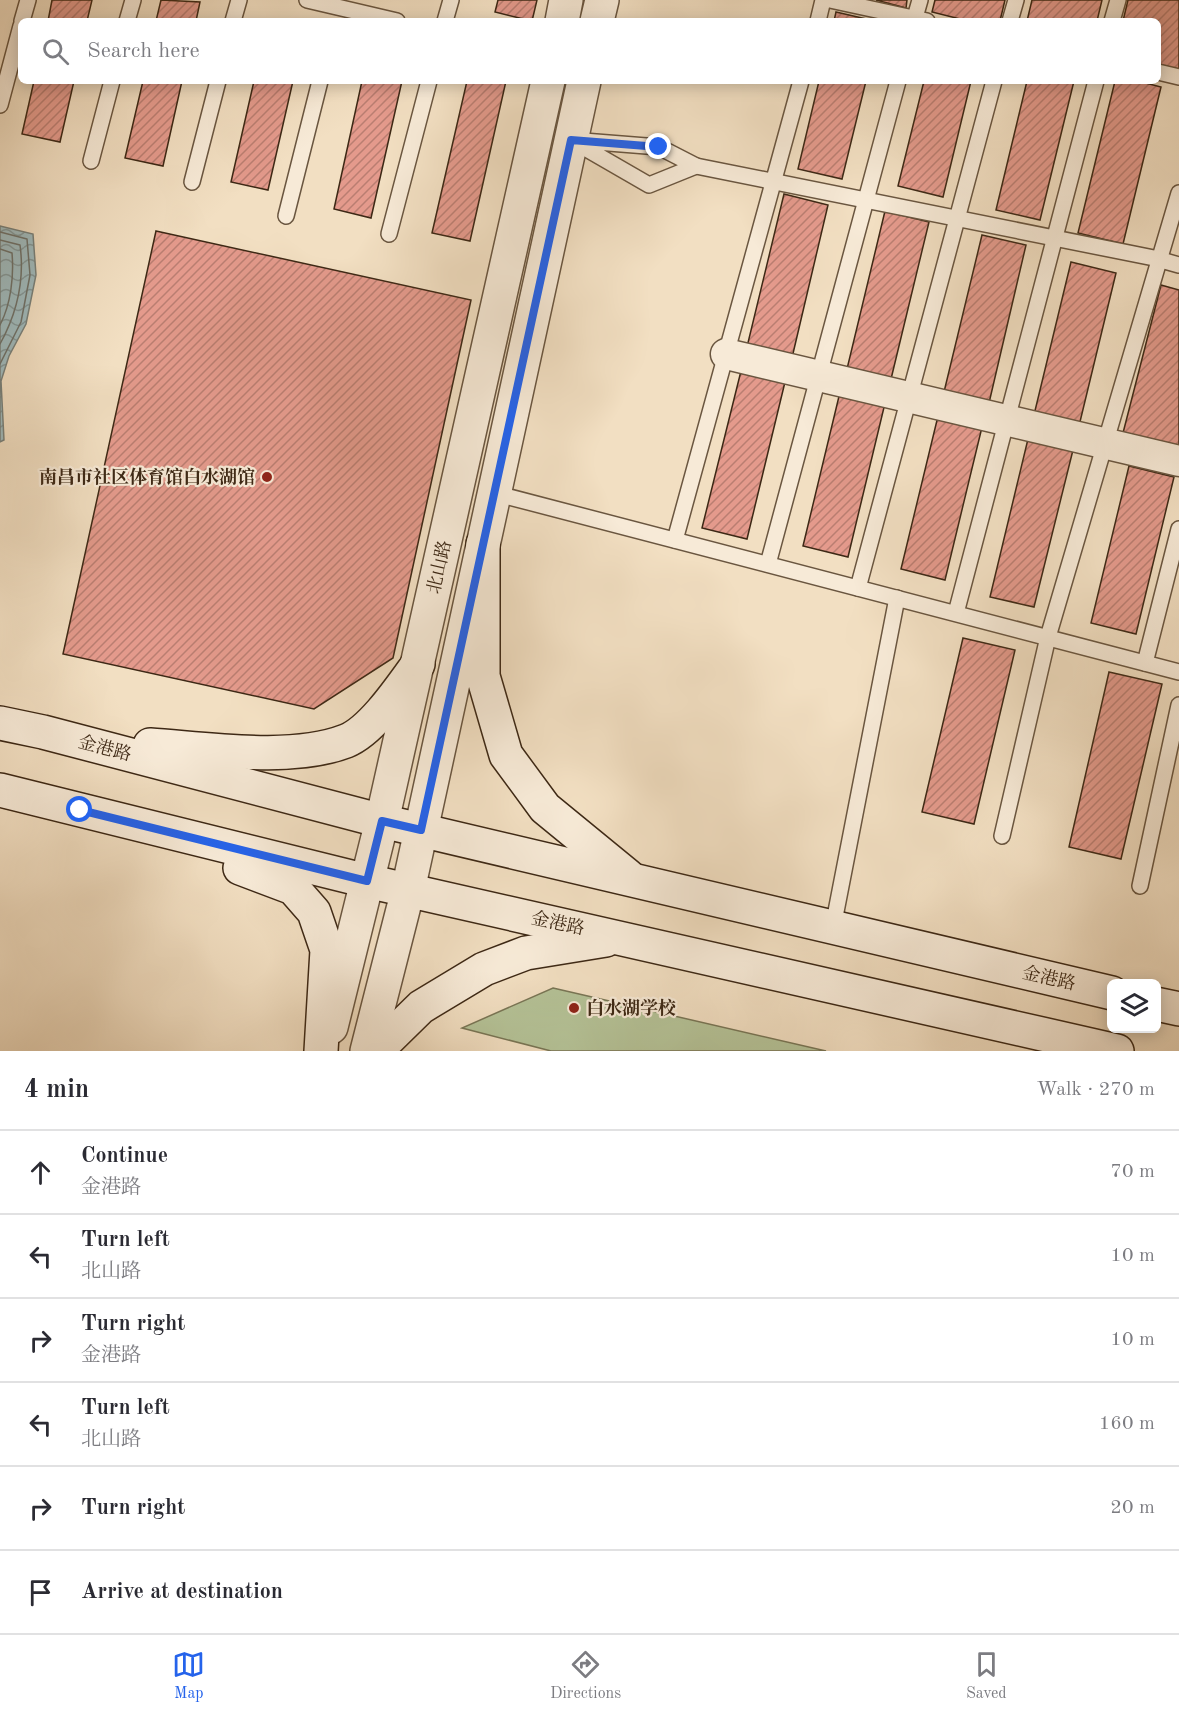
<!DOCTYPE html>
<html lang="en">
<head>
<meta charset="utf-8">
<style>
	body { margin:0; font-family:"Old Standard TT","Noto Serif SC",serif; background:#f2f2f3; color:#2b2b33 }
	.controls { position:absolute; right:18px; bottom:18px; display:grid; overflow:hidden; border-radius:9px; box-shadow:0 3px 15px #0003 }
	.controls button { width:54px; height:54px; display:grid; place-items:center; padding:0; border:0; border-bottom:2px solid #e1e1e2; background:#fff; color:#2b2b33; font:30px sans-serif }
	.stop { position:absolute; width:18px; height:18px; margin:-14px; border:4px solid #2563eb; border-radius:50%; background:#fff }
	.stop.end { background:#2563eb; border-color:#fff; box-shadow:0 2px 6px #0008 }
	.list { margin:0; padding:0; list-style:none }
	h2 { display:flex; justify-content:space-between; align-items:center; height:78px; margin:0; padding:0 24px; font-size:26px }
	h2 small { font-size:20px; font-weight:400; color:#7c7c81 }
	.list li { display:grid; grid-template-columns:39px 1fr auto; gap:18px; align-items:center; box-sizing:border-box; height:84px; padding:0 24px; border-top:2px solid #e1e1e2 }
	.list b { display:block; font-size:22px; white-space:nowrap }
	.list p { margin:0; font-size:20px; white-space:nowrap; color:#7c7c81 }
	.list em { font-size:20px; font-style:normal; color:#7c7c81 }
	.icon { flex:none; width:33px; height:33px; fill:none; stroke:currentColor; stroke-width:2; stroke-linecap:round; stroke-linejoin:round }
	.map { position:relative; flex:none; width:1179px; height:1051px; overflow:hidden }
	.search { position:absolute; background:#fff; box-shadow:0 3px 15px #0003; left:18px; right:18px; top:18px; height:66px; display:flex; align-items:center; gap:15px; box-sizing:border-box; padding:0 21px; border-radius:9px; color:#7c7c81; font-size:22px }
	.sheet { height:582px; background:#fff }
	nav { display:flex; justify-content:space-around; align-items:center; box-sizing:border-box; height:84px; border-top:2px solid #e1e1e2; background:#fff; font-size:16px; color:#7c7c81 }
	nav a { display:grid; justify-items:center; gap:3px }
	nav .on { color:#2563eb }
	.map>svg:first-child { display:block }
	.pitch { fill:#b5c398; stroke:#797656; stroke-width:1.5 }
	.water { fill:url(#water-waves); stroke:#78807a; stroke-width:1.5 }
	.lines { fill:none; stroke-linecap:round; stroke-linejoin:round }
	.shore { stroke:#6e7169; stroke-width:1.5 }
	.building { fill:url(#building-hatch); stroke:#3d2815; stroke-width:1.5 }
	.service-casing { stroke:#6a5640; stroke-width:18 }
	.minor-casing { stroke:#6a5640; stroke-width:33 }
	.tertiary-casing { stroke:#6a5640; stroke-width:36 }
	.secondary-casing { stroke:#3d2815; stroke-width:36 }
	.service { stroke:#f7ead7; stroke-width:15 }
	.minor { stroke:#f7ead7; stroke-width:30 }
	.tertiary { stroke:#f7ead7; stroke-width:33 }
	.secondary { stroke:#f7ead7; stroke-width:33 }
	.route { stroke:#2563eb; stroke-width:8 }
	.poi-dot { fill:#8f2418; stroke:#f7ead7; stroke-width:2 }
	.labels { text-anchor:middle; stroke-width:4.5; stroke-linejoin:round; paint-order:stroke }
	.poi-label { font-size:18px; font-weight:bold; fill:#3d2815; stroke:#f7ead7; text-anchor:end }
	.street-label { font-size:18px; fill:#3d2815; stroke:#f7ead7 }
</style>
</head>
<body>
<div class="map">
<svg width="1179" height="1051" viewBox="0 0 1179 1051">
	<defs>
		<pattern id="water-waves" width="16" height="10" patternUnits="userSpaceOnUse" patternTransform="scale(1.5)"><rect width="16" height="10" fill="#9fbabd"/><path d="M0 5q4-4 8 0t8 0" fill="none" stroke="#839798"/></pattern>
		<pattern id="building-hatch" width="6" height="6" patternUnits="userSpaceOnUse" patternTransform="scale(1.5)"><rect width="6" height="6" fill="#e49a8c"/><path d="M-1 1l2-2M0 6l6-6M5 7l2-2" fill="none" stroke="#ba7e71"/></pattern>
	</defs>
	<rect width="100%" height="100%" fill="#f2dfc2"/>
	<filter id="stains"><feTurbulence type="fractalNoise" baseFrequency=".00333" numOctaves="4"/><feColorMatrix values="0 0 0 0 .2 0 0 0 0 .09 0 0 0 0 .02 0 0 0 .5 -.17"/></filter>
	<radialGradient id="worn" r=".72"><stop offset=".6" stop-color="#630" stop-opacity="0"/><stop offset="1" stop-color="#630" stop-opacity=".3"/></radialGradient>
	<polygon class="pitch" points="553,988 826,1051 551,1051 462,1028"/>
	<polygon class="water" points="0,226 33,234 36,275 26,324 9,356 1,381 4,440 0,442"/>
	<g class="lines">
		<g class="shore">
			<polyline points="0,232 27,239 30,275 21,322 0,364"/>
			<path d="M0 240 20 245C25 281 17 313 0 344"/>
			<path d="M0 249 12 253C14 276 11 304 0 325"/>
		</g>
	</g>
	<g class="building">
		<polygon points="52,0 92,0 87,21 48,21"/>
		<polygon points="161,0 200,2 196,21 156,21"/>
		<polygon points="498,0 537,0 532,21 495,12"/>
		<polygon points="876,0 907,0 906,8"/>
		<polygon points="935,0 1005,0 1000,21 968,21 932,12"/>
		<polygon points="1032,0 1102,0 1097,21 1027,21"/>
		<polygon points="1128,0 1179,0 1179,72 1158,67 1158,21 1123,21"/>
		<polygon points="836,12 875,21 834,21"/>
		<polygon points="34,81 74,81 60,142 22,134"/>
		<polygon points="143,81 182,81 163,166 125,158"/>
		<polygon points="254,81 293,81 268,190 231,182"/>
		<polygon points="362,81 402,81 371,218 334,209"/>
		<polygon points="467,81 506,81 470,241 432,233"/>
		<polygon points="819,81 866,81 842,179 798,169"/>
		<polygon points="924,81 971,81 943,197 898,186"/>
		<polygon points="1027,81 1074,81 1040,220 996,210"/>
		<polygon points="1115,81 1138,81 1161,87 1123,244 1078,233"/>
		<polygon points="784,194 828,205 791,362 746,351"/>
		<polygon points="885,211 929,222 891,379 847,369"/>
		<polygon points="156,231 471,300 393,658 314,709 63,654"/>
		<polygon points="982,235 1026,245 989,403 944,392"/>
		<polygon points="1071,262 1116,273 1078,430 1033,419"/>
		<polygon points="1161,285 1179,290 1179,447 1123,433"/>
		<polygon points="741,371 785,382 747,539 702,528"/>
		<polygon points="841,388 886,399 848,557 803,546"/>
		<polygon points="939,412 983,423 945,580 901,569"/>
		<polygon points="1028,439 1073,450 1034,607 990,597"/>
		<polygon points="1129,466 1174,477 1136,634 1091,623"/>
		<polygon points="963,638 1015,650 974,824 922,812"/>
		<polygon points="1109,672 1162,684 1121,859 1069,847"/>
	</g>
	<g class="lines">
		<defs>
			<g id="service">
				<polyline points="307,0 397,21"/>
				<polyline points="830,0 927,21"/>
				<polyline points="22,21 28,0"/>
				<polyline points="127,21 133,0"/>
				<polyline points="233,21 239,0"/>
				<polyline points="445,21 451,0"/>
				<polyline points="818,21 823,0"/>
				<polyline points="914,21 920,0"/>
				<polyline points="1010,21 1016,0"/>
				<polyline points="1112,21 1118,0"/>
				<polyline points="1158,72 1179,77"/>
				<polyline points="0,105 21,26"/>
				<polygon points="571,140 659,147 696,166 649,185"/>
				<polyline points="91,161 112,81"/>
				<polyline points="696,166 1154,258 1179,265"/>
				<polyline points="192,182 218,81"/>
				<polyline points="286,216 320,81"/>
				<polyline points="389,234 429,81"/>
				<polyline points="494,493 1179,672"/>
				<polyline points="675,540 801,81"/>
				<polyline points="768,564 898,81"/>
				<polyline points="858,588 994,81"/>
				<polyline points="956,613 1096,81"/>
				<polyline points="1145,663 1179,529"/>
				<polyline points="1002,836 1048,637 1179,193"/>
				<polyline points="1140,886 1179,705"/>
				<polyline points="833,927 897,598"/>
			</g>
			<polyline id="minor" points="726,354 1179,461"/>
			<g id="tertiary">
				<polyline points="562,21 566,0"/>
				<polyline points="597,21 602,0"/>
				<polyline points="331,1027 382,821 548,81"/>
				<polyline points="367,1051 408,890 584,81"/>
			</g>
			<g id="secondary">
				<polyline points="483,544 483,676 506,755 545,808 628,876"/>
				<polyline points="0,723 43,732 382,821 1112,993"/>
				<path d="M150 745C208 749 292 762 346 741 372 731 402 686 418 664"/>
				<polyline points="0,790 367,881 1117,1051"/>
				<polyline points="240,868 293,888 314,912 327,950 321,1051"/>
				<polyline points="1156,1004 1179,1009"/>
				<polyline points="376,1051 421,1007 484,969 526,953 606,940"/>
			</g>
		</defs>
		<use href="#service" class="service-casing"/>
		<use href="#minor" class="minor-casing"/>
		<use href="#tertiary" class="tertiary-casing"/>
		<use href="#secondary" class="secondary-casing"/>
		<use href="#service" class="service"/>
		<use href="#minor" class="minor"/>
		<use href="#tertiary" class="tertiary"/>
		<use href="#secondary" class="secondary"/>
	</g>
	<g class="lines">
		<polyline class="route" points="80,810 367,881 382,821 421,830 571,140 659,147"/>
	</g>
	<g class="poi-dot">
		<circle cx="267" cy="477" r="6"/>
		<circle cx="574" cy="1008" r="6"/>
	</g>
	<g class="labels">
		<g class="poi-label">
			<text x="255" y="483">南昌市社区体育馆白水湖馆</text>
			<text x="586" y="1014" text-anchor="start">白水湖学校</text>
		</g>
		<g class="street-label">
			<text transform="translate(439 567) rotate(-77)" y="6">北山路</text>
			<text transform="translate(105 748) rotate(15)" y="6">金港路</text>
			<text transform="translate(558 923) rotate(12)" y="6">金港路</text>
			<text transform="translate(1049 978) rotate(13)" y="6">金港路</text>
		</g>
	</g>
	<rect width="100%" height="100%" filter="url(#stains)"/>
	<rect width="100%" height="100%" fill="url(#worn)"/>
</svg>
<div class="controls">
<button><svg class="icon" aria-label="layers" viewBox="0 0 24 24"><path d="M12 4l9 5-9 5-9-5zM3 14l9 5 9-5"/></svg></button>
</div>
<div class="stop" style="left:80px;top:810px"></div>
<div class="stop end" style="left:659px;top:147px"></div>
<div class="search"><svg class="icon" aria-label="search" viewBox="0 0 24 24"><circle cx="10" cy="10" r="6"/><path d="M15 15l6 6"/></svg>Search here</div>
</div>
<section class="sheet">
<h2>4 min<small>Walk · 270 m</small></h2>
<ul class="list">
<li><svg class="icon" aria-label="ahead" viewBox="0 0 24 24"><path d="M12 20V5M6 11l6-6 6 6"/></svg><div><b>Continue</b><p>金港路</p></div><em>70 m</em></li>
<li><svg class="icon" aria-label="left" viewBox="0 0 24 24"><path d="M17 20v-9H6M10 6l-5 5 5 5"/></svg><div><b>Turn left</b><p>北山路</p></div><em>10 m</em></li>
<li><svg class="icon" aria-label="right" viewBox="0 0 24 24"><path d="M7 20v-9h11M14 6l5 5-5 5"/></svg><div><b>Turn right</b><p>金港路</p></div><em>10 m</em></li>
<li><svg class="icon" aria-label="left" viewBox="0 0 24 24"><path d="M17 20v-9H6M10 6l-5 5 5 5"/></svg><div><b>Turn left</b><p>北山路</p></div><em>160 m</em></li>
<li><svg class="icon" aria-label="right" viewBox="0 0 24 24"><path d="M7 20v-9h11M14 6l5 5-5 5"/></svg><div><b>Turn right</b></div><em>20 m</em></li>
<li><svg class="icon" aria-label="arrive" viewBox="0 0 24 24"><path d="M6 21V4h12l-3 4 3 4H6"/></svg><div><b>Arrive at destination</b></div></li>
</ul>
</section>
<nav>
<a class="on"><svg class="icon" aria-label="map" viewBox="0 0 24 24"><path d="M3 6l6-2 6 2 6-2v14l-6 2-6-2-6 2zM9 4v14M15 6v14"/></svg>Map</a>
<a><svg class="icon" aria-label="directions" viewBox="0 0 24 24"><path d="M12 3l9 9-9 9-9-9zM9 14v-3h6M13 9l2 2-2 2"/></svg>Directions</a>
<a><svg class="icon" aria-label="saved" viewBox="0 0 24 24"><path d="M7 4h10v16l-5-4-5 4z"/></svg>Saved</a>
</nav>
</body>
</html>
